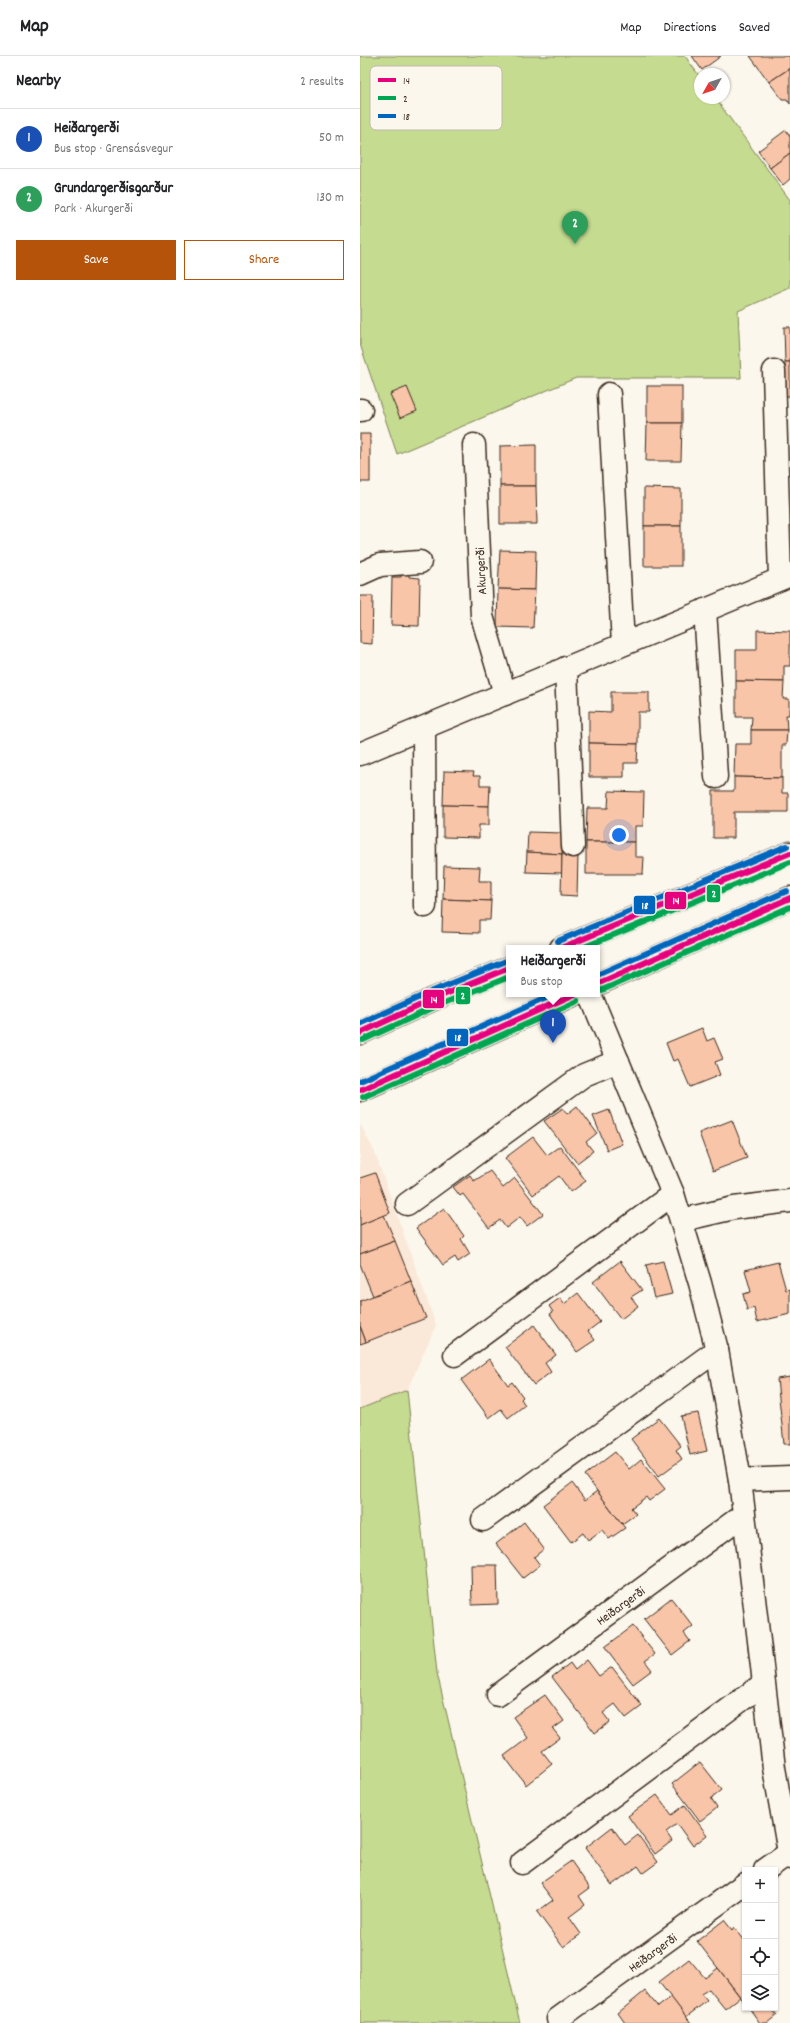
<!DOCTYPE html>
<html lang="en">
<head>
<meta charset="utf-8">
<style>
	body { margin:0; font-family:Dekko,sans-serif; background:#f6f6f6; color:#202124 }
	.controls { position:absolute; right:12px; bottom:12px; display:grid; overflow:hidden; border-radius:0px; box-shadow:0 1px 3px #0004 }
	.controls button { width:36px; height:36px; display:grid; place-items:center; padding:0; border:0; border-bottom:1px solid #e0e0e0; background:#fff; color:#202124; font:20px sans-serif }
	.compass { position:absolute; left:334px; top:12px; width:36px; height:36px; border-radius:50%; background:#fff; box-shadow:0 1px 3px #0004; rotate:230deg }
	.you { position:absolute; left:259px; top:779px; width:14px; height:14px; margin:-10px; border:3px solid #fff; border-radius:50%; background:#1a73e8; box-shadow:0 0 0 6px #1a73e833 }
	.badge { display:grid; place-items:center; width:26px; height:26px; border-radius:50%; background:#b45309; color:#fff; font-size:13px; font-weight:700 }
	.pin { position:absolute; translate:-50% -33px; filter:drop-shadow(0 1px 2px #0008) }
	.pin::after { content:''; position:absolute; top:21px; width:14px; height:12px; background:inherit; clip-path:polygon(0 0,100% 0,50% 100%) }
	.popup { position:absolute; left:146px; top:889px; width:94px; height:52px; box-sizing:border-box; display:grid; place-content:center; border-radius:0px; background:#fff; filter:drop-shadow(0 1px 3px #0005); font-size:13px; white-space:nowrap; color:#757577 }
	.popup b { font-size:15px; color:#202124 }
	.popup::after { content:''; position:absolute; left:50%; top:100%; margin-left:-8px; border:8px solid transparent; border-top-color:#fff }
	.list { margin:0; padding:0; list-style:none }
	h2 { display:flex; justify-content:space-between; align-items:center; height:52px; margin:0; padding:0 16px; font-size:17px }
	h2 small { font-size:13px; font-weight:400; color:#757577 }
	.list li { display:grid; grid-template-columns:26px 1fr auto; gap:12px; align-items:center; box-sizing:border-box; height:60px; padding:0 16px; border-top:1px solid #e0e0e0 }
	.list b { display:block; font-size:15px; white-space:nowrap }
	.list p { margin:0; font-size:13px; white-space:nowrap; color:#757577 }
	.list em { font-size:13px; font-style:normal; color:#757577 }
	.actions { display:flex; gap:8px; padding:12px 16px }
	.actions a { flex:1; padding:9px 0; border:1px solid #b45309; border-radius:0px; text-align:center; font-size:14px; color:#b45309 }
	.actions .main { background:#b45309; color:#fff }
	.icon { flex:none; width:22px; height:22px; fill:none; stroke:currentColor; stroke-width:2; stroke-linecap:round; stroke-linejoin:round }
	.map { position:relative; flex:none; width:430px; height:1967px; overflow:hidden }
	header { display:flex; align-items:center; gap:24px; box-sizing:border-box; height:56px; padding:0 20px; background:#fff; border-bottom:1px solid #e0e0e0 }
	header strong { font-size:19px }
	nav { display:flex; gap:22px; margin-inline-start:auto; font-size:14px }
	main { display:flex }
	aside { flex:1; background:#fff }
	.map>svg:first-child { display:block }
	.built { fill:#fae8d8 }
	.green { fill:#c4db90; stroke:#808257 }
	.building { fill:#f8c5a9; stroke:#3b2a1e }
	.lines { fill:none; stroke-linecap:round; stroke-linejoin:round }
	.street-casing { stroke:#3b2a1e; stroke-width:25 }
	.secondary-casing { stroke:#3b2a1e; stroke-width:25 }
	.street { stroke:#fbf7ec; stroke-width:22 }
	.secondary { stroke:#fbf7ec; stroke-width:22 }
	.bus-1-casing { stroke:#fbf7ec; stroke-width:9 }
	.bus-2-casing { stroke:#fbf7ec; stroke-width:9 }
	.bus-3-casing { stroke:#fbf7ec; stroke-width:9 }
	.bus-1 { stroke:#e5007d; stroke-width:6 }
	.bus-2 { stroke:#00a651; stroke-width:6 }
	.bus-3 { stroke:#0065bd; stroke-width:6 }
	.labels { text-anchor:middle; stroke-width:3; stroke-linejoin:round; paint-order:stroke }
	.street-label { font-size:13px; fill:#3b2a1e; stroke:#fbf7ec }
	.key { fill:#fbf7ec; stroke:#c1baae; stroke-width:1 }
	.key-label { font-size:11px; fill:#3b2a1e }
	.line-badge { stroke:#fbf7ec; stroke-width:1.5 }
	.badge-label { font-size:11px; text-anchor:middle; font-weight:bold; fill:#fff }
</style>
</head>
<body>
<header>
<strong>Map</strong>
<nav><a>Map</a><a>Directions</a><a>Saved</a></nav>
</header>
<main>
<aside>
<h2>Nearby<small>2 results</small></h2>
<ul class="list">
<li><span class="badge" style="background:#1a4fb4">1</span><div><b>Heiðargerði</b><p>Bus stop · Grensásvegur</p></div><em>50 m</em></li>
<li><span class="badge" style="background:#2e9e5b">2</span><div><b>Grundargerðisgarður</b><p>Park · Akurgerði</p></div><em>130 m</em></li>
</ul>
<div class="actions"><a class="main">Save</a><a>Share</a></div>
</aside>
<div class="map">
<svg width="430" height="1967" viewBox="0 0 430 1967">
	<rect width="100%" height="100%" fill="#fbf7ec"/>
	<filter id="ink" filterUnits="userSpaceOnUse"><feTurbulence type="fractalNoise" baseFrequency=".025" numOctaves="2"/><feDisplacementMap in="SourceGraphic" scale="8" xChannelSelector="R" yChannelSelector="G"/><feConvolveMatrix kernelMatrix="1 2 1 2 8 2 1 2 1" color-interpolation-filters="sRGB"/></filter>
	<g filter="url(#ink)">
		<polygon class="built" points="0,1068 14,1095 76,1269 47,1334 0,1353"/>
		<g class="green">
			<polygon points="0,0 325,0 340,21 340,42 355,42 430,144 430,232 378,255 381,322 216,322 37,398 0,288"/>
			<polygon points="47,1334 77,1617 160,1967 0,1967 0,1353"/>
		</g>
		<g class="building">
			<polygon points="332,0 361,0 342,14"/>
			<polygon points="390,0 430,0 430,12 409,26"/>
			<polygon points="430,12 430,48 427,43 422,43 409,26"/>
			<polygon points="426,74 430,80 430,97 410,112 398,95"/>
			<polygon points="430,97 430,123 423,129 410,112"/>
			<polygon points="424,271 430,271 430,306 425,306"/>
			<rect x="425" y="306" width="5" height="34"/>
			<rect x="287" y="330" width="35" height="37"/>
			<polygon points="47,331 57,355 40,362 30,338"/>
			<polygon points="287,367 322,367 321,405 286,405"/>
			<rect x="0" y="378" width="10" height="48"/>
			<polygon points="176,389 176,430 140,430 140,390"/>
			<polygon points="140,430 176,430 177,468 140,468"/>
			<polygon points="284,432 321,433 321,470 284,470"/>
			<rect x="284" y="470" width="37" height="40"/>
			<polygon points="140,494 176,495 175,534 138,533"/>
			<polygon points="41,514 49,514 49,521 60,522 59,570 31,569 32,521 41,521"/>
			<polygon points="138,533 175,534 173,572 137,571"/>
			<polygon points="0,540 13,540 12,588 0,587"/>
			<polygon points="397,574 430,575 430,610 424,610 424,626 376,625 376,594 397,594"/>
			<polygon points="376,625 424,626 423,643 429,643 429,659 426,659 427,674 391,674 392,661 376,661"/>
			<polygon points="251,636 289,636 289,656 278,656 278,688 229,687 229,655 251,656"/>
			<polygon points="391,674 427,674 426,689 422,689 422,722 374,721 375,688 391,688"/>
			<polygon points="229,687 278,688 277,707 264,707 264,721 229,721"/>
			<polygon points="84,715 114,716 113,720 120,720 120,729 130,729 129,750 83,749"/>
			<polygon points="374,721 422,722 422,737 428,737 428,756 374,756 374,782 353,782 353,735 374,735"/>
			<polygon points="249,735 284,736 283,770 275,770 275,786 226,786 227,752 248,752"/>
			<polygon points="83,749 129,750 129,769 119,769 119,782 83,781"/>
			<polygon points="168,776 203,777 202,798 167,796"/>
			<polygon points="226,786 275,786 275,801 284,801 283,818 226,818"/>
			<polygon points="167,796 202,798 202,817 166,816"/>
			<polygon points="202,798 218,799 217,840 201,839"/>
			<polygon points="84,810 120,811 119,825 131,825 131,845 83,843"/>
			<polygon points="83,843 131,845 130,864 119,864 119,877 82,876"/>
			<polygon points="342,972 347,985 354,982 363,1003 355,1006 360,1019 330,1031 318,1003 313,1005 306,987"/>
			<polygon points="217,1050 237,1077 226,1086 233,1095 217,1107 184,1065 203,1052 207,1058"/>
			<polygon points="249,1054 262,1088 247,1094 233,1060"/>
			<polygon points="372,1064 387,1102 353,1115 339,1077"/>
			<polygon points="173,1081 187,1099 200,1090 226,1125 211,1136 199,1120 173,1139 145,1102"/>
			<polygon points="130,1115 143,1132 155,1122 183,1158 167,1170 160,1161 146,1172 140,1164 129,1172 103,1138 100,1140 93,1131 110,1119 114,1125"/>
			<polygon points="15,1117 30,1157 0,1169 0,1122"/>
			<polygon points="84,1152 104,1180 101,1183 110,1198 98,1206 95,1201 83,1209 56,1172"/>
			<polygon points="24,1159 35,1185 0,1198 0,1169"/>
			<polygon points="35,1185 51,1225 13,1240 0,1208 0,1198"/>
			<polygon points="260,1205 282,1234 271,1241 278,1250 261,1263 233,1226"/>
			<polygon points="303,1205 312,1238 294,1242 286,1209"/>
			<polygon points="418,1206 426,1234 430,1233 430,1258 397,1266 394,1252 387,1254 383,1238 391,1236 385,1214"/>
			<polygon points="51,1225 66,1262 6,1286 0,1270 0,1245"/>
			<polygon points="218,1237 240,1266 228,1275 235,1284 217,1296 190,1258 193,1256 189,1250 200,1242 204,1248"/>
			<polygon points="174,1269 196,1299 185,1307 191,1316 174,1329 145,1291"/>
			<polygon points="0,1270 6,1286 0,1288"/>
			<polygon points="129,1303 148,1329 152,1326 163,1341 161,1343 165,1349 148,1362 141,1353 129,1362 101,1324"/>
			<polygon points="430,1321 430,1388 424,1388 417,1323"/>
			<polygon points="338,1357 347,1395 330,1399 321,1360"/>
			<polygon points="299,1362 321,1390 316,1394 322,1403 299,1420 271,1383"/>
			<polygon points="255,1396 269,1413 281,1403 305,1433 289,1445 286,1441 271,1452 276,1458 262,1468 225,1419"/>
			<polygon points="212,1427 225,1444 237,1435 265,1472 249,1483 242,1474 228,1484 223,1477 211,1486 183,1449"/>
			<polygon points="164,1466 184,1493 174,1501 180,1509 163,1522 136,1488"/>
			<polygon points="111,1509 137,1509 138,1548 112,1549"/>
			<polygon points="311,1542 333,1570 324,1577 330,1585 312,1599 284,1563"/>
			<polygon points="273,1570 295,1598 285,1605 292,1614 273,1628 245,1591"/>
			<polygon points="227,1604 239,1620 252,1611 282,1650 266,1662 255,1648 243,1657 250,1666 235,1677 192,1621 210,1607 215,1614"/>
			<polygon points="185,1639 204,1665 193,1673 200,1682 182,1695 192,1708 166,1729 144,1700 168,1682 153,1661"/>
			<polygon points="340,1706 362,1734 351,1743 357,1752 340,1765 312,1728"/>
			<polygon points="297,1739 312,1759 325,1749 347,1779 333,1790 317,1768 306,1776 312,1785 295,1798 268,1760"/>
			<polygon points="252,1771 265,1789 278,1779 298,1806 283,1817 278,1810 252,1829 225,1792"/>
			<polygon points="211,1805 230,1832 219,1840 225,1849 209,1861 221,1878 203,1891 177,1856 193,1844 180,1827"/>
			<polygon points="364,1864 372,1874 374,1871 385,1885 385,1947 337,1885"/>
			<polygon points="329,1903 345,1922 358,1912 380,1941 365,1953 349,1933 341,1938 347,1945 326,1961 299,1926"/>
			<polygon points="285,1935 298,1951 311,1941 331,1967 265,1967 258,1957"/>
			<polygon points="389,1952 411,1952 417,1959 407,1967 400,1967"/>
		</g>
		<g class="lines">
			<defs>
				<g id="street">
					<polyline points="414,315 420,523"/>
					<polyline points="249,338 263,588"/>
					<polyline points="0,354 1,354"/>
					<polyline points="114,389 122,560 145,638"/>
					<polyline points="0,518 20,509 60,506"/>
					<polyline points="345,554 356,721"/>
					<polyline points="206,612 213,790"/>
					<polyline points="64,672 65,850"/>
					<polyline points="0,698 430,519"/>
					<polyline points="230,938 313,1138 340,1227 357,1294 380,1424 414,1712 430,1802"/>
					<polyline points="47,1148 224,1019 258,1005"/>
					<polyline points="322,1164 374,1152 430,1145"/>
					<polyline points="95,1299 313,1138"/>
					<polyline points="380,1424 430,1422"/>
					<polyline points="123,1464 357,1294"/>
					<polyline points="138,1639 383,1459"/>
					<polyline points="162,1807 403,1628"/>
					<polyline points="405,1814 429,1797"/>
					<polyline points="198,1963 385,1828"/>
				</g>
				<g id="secondary">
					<polyline points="201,892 430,797"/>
					<polyline points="237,928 430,842"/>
					<polyline points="0,977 76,942 149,912"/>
					<polyline points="0,1034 215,938"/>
				</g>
			</defs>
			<use href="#street" class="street-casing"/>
			<use href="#secondary" class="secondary-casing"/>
			<use href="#street" class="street"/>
			<use href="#secondary" class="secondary"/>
			<defs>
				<g id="bus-1">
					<polyline points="201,892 430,797"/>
					<polyline points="237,928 430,842"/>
					<polyline points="0,977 76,942 149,912"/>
					<polyline points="0,1034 215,938"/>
				</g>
				<g id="bus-2">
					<polyline points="222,892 430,806"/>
					<polyline points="240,935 430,851"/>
					<polyline points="3,984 79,949 149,921"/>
					<polyline points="3,1041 218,945"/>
				</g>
				<g id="bus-3">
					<polyline points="198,885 427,790"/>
					<polyline points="237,919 427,835"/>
					<polyline points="0,968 73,935 146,905"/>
					<polyline points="0,1025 195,938"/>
				</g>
			</defs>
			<use href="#bus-1" class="bus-1-casing"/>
			<use href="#bus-2" class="bus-2-casing"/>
			<use href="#bus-3" class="bus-3-casing"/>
			<use href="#bus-1" class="bus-1"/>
			<use href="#bus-2" class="bus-2"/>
			<use href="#bus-3" class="bus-3"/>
		</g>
	</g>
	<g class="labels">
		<g class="street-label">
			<text transform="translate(120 515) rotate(-93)" y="5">Akurgerði</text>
			<text transform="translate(260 1549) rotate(-36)" y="5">Heiðargerði</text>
			<text transform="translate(292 1896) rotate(-36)" y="5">Heiðargerði</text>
		</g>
	</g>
	<rect x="10" y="10" width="132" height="64" rx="6" class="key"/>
	<rect x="18" y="22" width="18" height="4" fill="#e5007d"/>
	<rect x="18" y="40" width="18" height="4" fill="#00a651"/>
	<rect x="18" y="58" width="18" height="4" fill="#0065bd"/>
	<g class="key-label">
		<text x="43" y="28">14</text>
		<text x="43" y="46">2</text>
		<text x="43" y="64">18</text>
	</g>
	<g class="line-badge">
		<rect x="346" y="828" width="15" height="19" rx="4" fill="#00a651"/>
		<rect x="304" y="835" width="23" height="19" rx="4" fill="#e5007d"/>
		<rect x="273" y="839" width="23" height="20" rx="4" fill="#0065bd"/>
		<rect x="95" y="930" width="16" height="19" rx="4" fill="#00a651"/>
		<rect x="62" y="933" width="23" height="20" rx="4" fill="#e5007d"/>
		<rect x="86" y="972" width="23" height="19" rx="4" fill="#0065bd"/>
	</g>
	<g class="badge-label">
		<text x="354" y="841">2</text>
		<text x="316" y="848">14</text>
		<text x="285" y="853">18</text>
		<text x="103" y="943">2</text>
		<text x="74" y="947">14</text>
		<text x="98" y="985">18</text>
	</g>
</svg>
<div class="controls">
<button>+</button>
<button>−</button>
<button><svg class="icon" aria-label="locate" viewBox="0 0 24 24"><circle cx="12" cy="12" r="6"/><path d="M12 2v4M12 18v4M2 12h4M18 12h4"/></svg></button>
<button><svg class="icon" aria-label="layers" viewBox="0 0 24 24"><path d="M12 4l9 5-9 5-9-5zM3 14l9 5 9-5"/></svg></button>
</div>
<svg class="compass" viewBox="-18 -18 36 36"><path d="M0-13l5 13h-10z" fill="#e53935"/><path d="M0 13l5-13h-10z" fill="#757577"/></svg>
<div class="you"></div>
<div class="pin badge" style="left:193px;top:987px;background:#1a4fb4">1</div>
<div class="popup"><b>Heiðargerði</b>Bus stop</div>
<div class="pin badge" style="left:215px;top:188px;background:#2e9e5b">2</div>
</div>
</main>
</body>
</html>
